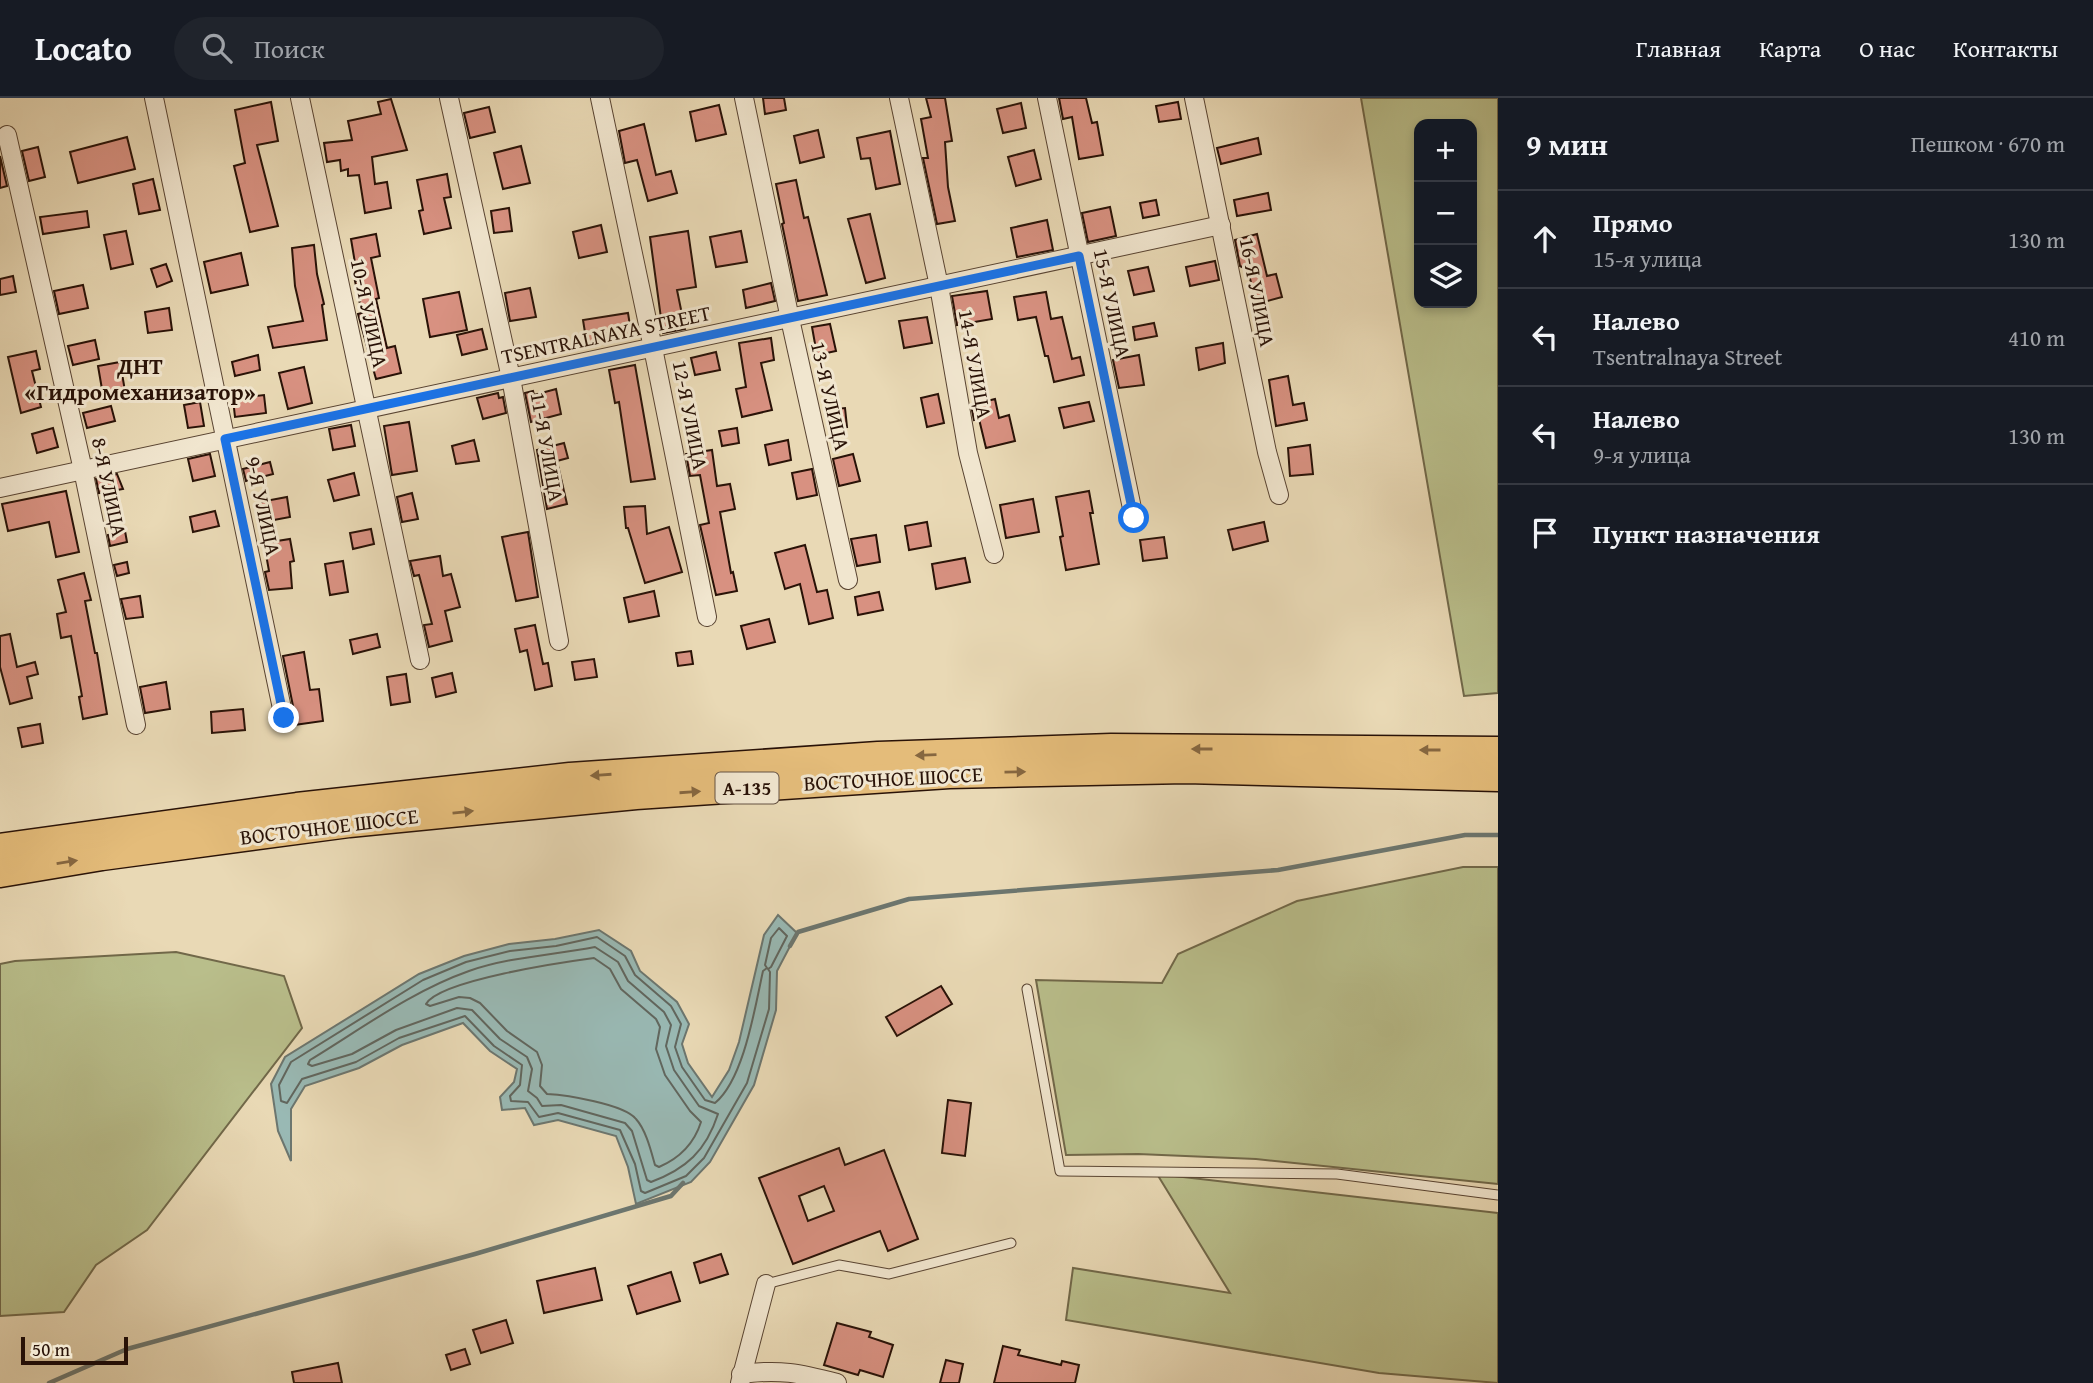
<!DOCTYPE html>
<html lang="ru">
<head>
<meta charset="utf-8">
<style>
	body { margin:0; font-family:"Gentium Book Plus",serif; background:#20242c; color:#f1f3f6 }
	.controls { position:absolute; right:21px; top:21px; display:grid; overflow:hidden; border-radius:14px; box-shadow:0 4px 10px #0003 }
	.controls button { width:63px; height:63px; display:grid; place-items:center; padding:0; border:0; border-bottom:2px solid #363941; background:#171b24; color:#f1f3f6; font:35px sans-serif }
	.scale { position:absolute; left:21px; bottom:18px; width:107px; box-sizing:border-box; padding-left:7px; border:4px solid #291207; border-top:0; font-size:19px; line-height:24px; white-space:nowrap; color:#291207; -webkit-text-stroke:5px #f1e6cf; paint-order:stroke }
	.stop { position:absolute; width:21px; height:21px; margin:-16px; border:5px solid #1a73e8; border-radius:50%; background:#fff }
	.stop.end { background:#1a73e8; border-color:#fff; box-shadow:0 2px 7px #0008 }
	.list { margin:0; padding:0; list-style:none }
	h2 { display:flex; justify-content:space-between; align-items:center; height:91px; margin:0; padding:0 28px; font-size:30px }
	h2 small { font-size:23px; font-weight:400; color:#9ea1a6 }
	.list li { display:grid; grid-template-columns:46px 1fr auto; gap:21px; align-items:center; box-sizing:border-box; height:98px; padding:0 28px; border-top:2px solid #363941 }
	.list b { display:block; font-size:26px; white-space:nowrap }
	.list p { margin:0; font-size:23px; white-space:nowrap; color:#9ea1a6 }
	.list em { font-size:23px; font-style:normal; color:#9ea1a6 }
	.icon { flex:none; width:38px; height:38px; fill:none; stroke:currentColor; stroke-width:2; stroke-linecap:round; stroke-linejoin:round }
	.map { position:relative; flex:none; width:1498px; height:1285px; overflow:hidden }
	header { display:flex; align-items:center; gap:42px; box-sizing:border-box; height:98px; padding:0 35px; background:#171b24; border-bottom:2px solid #363941 }
	header strong { font-size:33px }
	nav { display:flex; gap:38px; margin-inline-start:auto; font-size:24px }
	.search { width:490px; height:63px; background:#20242c; display:flex; align-items:center; gap:18px; box-sizing:border-box; padding:0 24px; border-radius:38px; color:#9ea1a6; font-size:26px }
	main { display:flex }
	aside { flex:1; background:#171b24 }
	.map>svg:first-child { display:block }
	.green { fill:#b9be8b; stroke:#716849; stroke-width:2; fill-rule:evenodd }
	.water { fill:#99b9b4; stroke:#6c766f; stroke-width:2 }
	.lines { fill:none; stroke-linecap:round; stroke-linejoin:round }
	.shore { stroke:#61665e; stroke-width:2 }
	.stream { stroke:#6c766f; stroke-width:4.5 }
	.building { fill:#d89181; stroke:#291207; stroke-width:2; fill-rule:evenodd }
	.service-casing { stroke:#594432; stroke-width:11 }
	.minor-casing { stroke:#594432; stroke-width:20 }
	.trunk-casing { stroke:#291207; stroke-width:31 }
	.service { stroke:#f1e6cf; stroke-width:9 }
	.minor { stroke:#f1e6cf; stroke-width:18 }
	.trunk { stroke:#e4bc7a; stroke-width:28 }
	.oneway { fill:#866740 }
	.route { stroke:#1a73e8; stroke-width:9 }
	.labels { text-anchor:middle; stroke-width:6; stroke-linejoin:round; paint-order:stroke }
	.shield { fill:#f1e6cf; stroke:#655243; stroke-width:2 }
	.shield-label { font-size:19px; font-weight:bold; fill:#291207 }
	.street-label { font-size:21px; fill:#291207; stroke:#f1e6cf }
	.neighbourhood-label { font-size:23px; font-weight:bold; fill:#291207; stroke:#f1e6cf }
</style>
</head>
<body>
<header>
<strong>Locato</strong>
<div class="search"><svg class="icon" aria-label="search" viewBox="0 0 24 24"><circle cx="10" cy="10" r="6"/><path d="M15 15l6 6"/></svg>Поиск</div>
<nav><a>Главная</a><a>Карта</a><a>О нас</a><a>Контакты</a></nav>
</header>
<main>
<div class="map">
<svg width="1498" height="1285" viewBox="0 0 1498 1285">
	<rect width="100%" height="100%" fill="#e9d9b5"/>
	<filter id="stains"><feTurbulence type="fractalNoise" baseFrequency=".00286" numOctaves="4"/><feColorMatrix values="0 0 0 0 .2 0 0 0 0 .09 0 0 0 0 .02 0 0 0 .5 -.17"/></filter>
	<radialGradient id="worn" r=".72"><stop offset=".6" stop-color="#630" stop-opacity="0"/><stop offset="1" stop-color="#630" stop-opacity=".3"/></radialGradient>
	<g class="green">
		<path d="M1361 0H1498V595L1464 598ZM1419 26H1472V205H1419Z"/>
		<polygon points="1463,769 1498,769 1498,1086 1256,1061 1138,1056 1066,1057 1036,882 1162,885 1178,856 1297,803"/>
		<polygon points="176,854 284,878 302,930 147,1132 96,1167 64,1214 0,1218 0,866 15,863"/>
		<polygon points="1157,1076 1498,1115 1498,1285 1379,1275 1066,1222 1073,1170 1230,1195"/>
	</g>
	<polygon class="water" points="778,817 797,835 777,873 776,912 754,987 710,1064 691,1084 636,1106 628,1069 616,1038 558,1022 534,1027 525,1010 502,1012 500,999 514,984 517,971 490,953 463,925 402,947 359,970 305,988 291,1011 291,1063 278,1033 271,986 285,959 419,876 464,858 509,846 555,841 599,832 631,853 640,873 677,904 689,926 682,946 688,965 712,999 729,972 739,944 764,837"/>
	<g class="lines">
		<g class="shore">
			<path d="M779 830 787 838 771 869 768 871 770 874 769 911 747 985 704 1060 686 1078 645 1095 641 1093 635 1066 620 1032 558 1015 539 1019 528 1004 511 1003 510 998 520 987 522 967 494 948 465 918 399 940 356 964 302 981 287 1005 281 1003 279 987 291 964 423 882 466 864 510 853 556 848 597 839 625 858 635 877 671 908 681 926 675 949 682 969 705 1002 715 1005C744 981 755 909 763 873L767 870 765 867 771 840Z"/>
			<path d="M595 849 618 864 628 883 664 914 671 927 666 948 674 972 699 1008 718 1016C706 1053 686 1071 651 1084L647 1082 632 1033 625 1025 561 1007 542 1008 537 1000 528 993 532 971 527 959 500 941 472 912 457 910 396 932 352 956 312 968 308 966 310 962C361 931 412 893 469 873 509 859 553 857 595 849Z"/>
			<path d="M594 860 610 871 621 891 656 921 660 929 656 951 665 977 690 1013 701 1024C694 1046 680 1060 659 1069L655 1067C651 1053 646 1032 636 1021 624 1006 566 997 547 996L540 988 542 967 537 954 507 933 480 905 470 900 459 899 430 908 426 906C440 882 564 864 594 860Z"/>
		</g>
		<g class="stream">
			<polyline points="790,848 798,834 909,801 1278,772 1465,737 1498,737"/>
			<polyline points="49,1285 127,1251 475,1156 671,1098 683,1085"/>
		</g>
	</g>
	<g class="building">
		<polygon points="763,0 784,0 786,12 765,16"/>
		<polygon points="926,0 945,0 952,43 945,44 948,89 955,123 937,126 923,60 928,60 921,21 931,19"/>
		<polygon points="1059,0 1086,0 1092,25 1097,24 1103,57 1079,61 1072,19 1063,21"/>
		<polygon points="391,1 407,52 372,59 375,86 387,84 391,110 365,115 359,77 348,78 348,71 341,73 340,62 327,64 324,45 352,42 348,23 381,16 378,4"/>
		<polygon points="271,4 278,43 257,47 278,128 250,134 234,68 245,65 235,12"/>
		<polygon points="1178,4 1181,21 1159,24 1156,8"/>
		<polygon points="1021,5 1026,30 1003,35 997,11"/>
		<polygon points="719,7 726,36 696,43 690,14"/>
		<polygon points="489,9 495,34 470,40 464,15"/>
		<polygon points="644,26 656,77 671,73 677,95 648,103 637,62 625,65 619,33"/>
		<polygon points="818,32 824,59 800,65 794,38"/>
		<polygon points="890,33 900,86 876,91 870,60 861,61 857,40"/>
		<polygon points="127,39 135,71 78,85 70,54"/>
		<polygon points="1258,40 1261,56 1221,66 1217,50"/>
		<polygon points="521,48 530,85 503,91 494,55"/>
		<polygon points="38,49 45,79 29,83 22,53"/>
		<polygon points="1034,52 1041,81 1016,88 1008,59"/>
		<polygon points="0,58 7,88 0,90"/>
		<polygon points="447,76 451,99 444,100 451,130 424,136 419,113 423,112 417,82"/>
		<polygon points="153,81 160,112 139,116 133,86"/>
		<polygon points="796,82 804,120 808,119 827,197 798,203 782,126 784,125 776,86"/>
		<polygon points="1268,95 1271,112 1237,118 1234,102"/>
		<polygon points="1156,102 1159,117 1143,120 1140,105"/>
		<polygon points="1110,109 1116,138 1088,144 1082,115"/>
		<polygon points="509,110 512,133 494,135 491,113"/>
		<polygon points="87,113 89,129 43,136 40,119"/>
		<polygon points="870,116 885,180 866,185 848,121"/>
		<polygon points="1047,122 1053,152 1017,159 1011,130"/>
		<polygon points="601,127 607,154 579,160 573,134"/>
		<polygon points="126,133 133,166 111,171 104,137"/>
		<polygon points="688,133 696,189 677,192 685,231 663,235 650,139"/>
		<polygon points="741,133 747,164 716,169 710,139"/>
		<polygon points="376,136 380,158 371,160 379,200 376,201 387,250 395,248 401,275 376,281 358,216 362,215 355,183 358,183 351,141"/>
		<polygon points="1257,136 1267,178 1276,176 1282,199 1256,206 1248,172 1240,168 1235,142"/>
		<polygon points="314,147 317,176 324,206 322,207 327,242 273,250 268,229 303,223 295,188 292,150"/>
		<polygon points="241,155 248,187 211,195 204,164"/>
		<polygon points="1215,163 1219,182 1190,188 1186,169"/>
		<polygon points="166,166 172,183 157,189 151,171"/>
		<polygon points="1148,169 1154,193 1134,197 1128,173"/>
		<polygon points="13,178 16,194 0,197 0,181"/>
		<polygon points="771,185 775,203 746,210 743,192"/>
		<polygon points="83,187 88,210 59,216 54,193"/>
		<polygon points="530,190 536,219 510,223 505,195"/>
		<polygon points="987,193 992,221 957,227 952,198"/>
		<polygon points="459,194 467,232 430,239 423,201"/>
		<polygon points="1046,194 1051,221 1062,219 1072,261 1080,259 1084,277 1054,284 1048,258 1045,258 1036,219 1018,222 1014,199"/>
		<polygon points="169,210 172,232 148,235 145,214"/>
		<polygon points="628,215 632,240 587,247 583,222"/>
		<polygon points="927,219 932,245 904,250 899,223"/>
		<polygon points="1154,225 1157,238 1135,242 1133,229"/>
		<polygon points="830,226 836,253 817,257 812,229"/>
		<polygon points="482,231 487,251 462,257 457,237"/>
		<polygon points="771,240 774,262 761,265 772,312 742,319 736,291 746,289 739,245"/>
		<polygon points="95,242 99,261 73,267 68,248"/>
		<polygon points="1223,245 1225,265 1199,272 1196,250"/>
		<polygon points="36,253 40,271 32,273 41,309 21,315 8,259"/>
		<polygon points="716,254 720,272 695,277 691,260"/>
		<polygon points="258,257 260,272 235,278 232,264"/>
		<polygon points="1139,257 1144,287 1119,290 1113,262"/>
		<polygon points="120,264 125,293 103,297 98,268"/>
		<polygon points="635,267 655,381 631,384 619,304 615,305 609,272"/>
		<polygon points="304,269 312,305 288,311 279,275"/>
		<polygon points="1288,278 1293,307 1304,305 1307,322 1276,328 1269,282"/>
		<polygon points="556,291 561,316 531,324 525,295 533,293 534,297"/>
		<polygon points="498,295 499,300 503,299 506,315 483,321 477,300"/>
		<polygon points="938,296 944,325 927,329 921,300"/>
		<polygon points="264,297 266,315 235,319 233,301"/>
		<polygon points="995,301 999,320 1009,317 1015,343 986,350 979,321 974,322 971,307"/>
		<polygon points="200,304 204,328 188,330 184,307"/>
		<polygon points="1089,304 1094,323 1064,330 1059,310"/>
		<polygon points="111,308 115,323 87,330 83,315"/>
		<polygon points="845,310 847,329 830,330 828,312"/>
		<polygon points="409,324 417,373 392,377 384,328"/>
		<polygon points="351,327 355,348 333,352 329,331"/>
		<polygon points="53,330 58,349 37,355 32,336"/>
		<polygon points="737,330 739,345 722,348 719,333"/>
		<polygon points="474,342 479,363 456,366 452,348"/>
		<polygon points="788,342 791,362 769,367 765,347"/>
		<polygon points="564,345 568,360 557,363 567,406 547,411 537,352"/>
		<polygon points="1310,347 1313,376 1290,378 1288,350"/>
		<polygon points="712,352 717,388 730,386 735,411 720,414 731,475 733,474 737,493 716,497 700,427 709,425 700,377 690,378 686,356"/>
		<polygon points="210,356 215,378 193,383 188,361"/>
		<polygon points="853,356 860,383 839,388 833,361"/>
		<polygon points="270,364 273,376 246,383 243,371"/>
		<polygon points="812,371 817,397 797,401 792,375"/>
		<polygon points="354,375 359,397 334,403 328,382"/>
		<polygon points="117,376 123,391 99,395 96,381"/>
		<polygon points="66,393 79,454 56,459 49,424 8,433 2,406"/>
		<polygon points="1089,393 1093,415 1090,415 1099,466 1066,472 1060,439 1063,438 1056,399"/>
		<polygon points="412,395 418,421 402,424 397,399"/>
		<polygon points="287,399 290,419 263,424 260,404"/>
		<polygon points="1033,401 1039,434 1006,440 1000,407"/>
		<polygon points="645,408 647,436 669,429 682,474 645,485 628,430 626,430 624,409"/>
		<polygon points="215,413 219,428 193,434 190,419"/>
		<polygon points="927,424 931,448 909,452 905,428"/>
		<polygon points="1264,424 1268,443 1233,452 1228,432"/>
		<polygon points="371,431 374,446 353,451 350,435"/>
		<polygon points="125,433 127,444 110,448 108,437"/>
		<polygon points="528,434 538,499 516,503 502,439"/>
		<polygon points="876,437 880,464 857,468 851,441"/>
		<polygon points="1164,439 1167,460 1143,463 1140,442"/>
		<polygon points="290,441 294,463 290,464 292,490 269,492 265,474 269,473 264,445"/>
		<polygon points="805,447 817,494 827,492 833,520 809,526 800,486 785,491 775,455"/>
		<polygon points="440,458 443,478 451,476 460,509 445,513 452,543 429,549 424,527 432,526 419,477 414,478 410,463"/>
		<polygon points="965,460 970,484 936,491 932,466"/>
		<polygon points="343,463 348,494 330,497 325,466"/>
		<polygon points="127,464 129,475 117,478 114,467"/>
		<polygon points="84,475 91,502 85,503 95,555 97,555 107,616 83,621 79,599 82,598 71,538 61,540 57,516 66,514 58,482"/>
		<polygon points="654,493 659,518 629,524 624,500"/>
		<polygon points="879,494 883,512 858,517 855,499"/>
		<polygon points="140,498 143,519 126,521 121,501"/>
		<polygon points="769,521 775,544 747,551 741,528"/>
		<polygon points="535,527 543,566 548,565 552,588 535,592 527,552 520,554 515,531"/>
		<polygon points="10,536 17,569 35,564 38,576 27,579 32,600 10,606 0,569 0,538"/>
		<polygon points="377,536 380,549 353,556 350,542"/>
		<polygon points="691,553 693,566 678,568 676,555"/>
		<polygon points="304,554 310,592 319,591 323,623 294,627 295,618 283,558"/>
		<polygon points="594,561 597,579 575,582 572,564"/>
		<polygon points="452,575 456,594 436,599 432,580"/>
		<polygon points="406,576 410,604 391,607 387,579"/>
		<polygon points="166,584 170,611 145,615 140,589"/>
		<polygon points="243,611 245,632 212,635 211,614"/>
		<polygon points="40,626 43,645 22,649 18,630"/>
		<polygon points="941,888 952,906 897,938 886,919"/>
		<polygon points="948,1002 971,1005 965,1058 942,1055"/>
		<path d="M839 1050 845 1067 884 1052 918 1141 888 1153 880 1133 793 1166 759 1080ZM824 1088 834 1113 808 1123 799 1098Z"/>
		<polygon points="721,1156 728,1176 700,1185 694,1165"/>
		<polygon points="595,1170 602,1202 544,1215 537,1183"/>
		<polygon points="671,1174 680,1203 637,1216 628,1188"/>
		<polygon points="506,1222 513,1245 481,1255 473,1232"/>
		<polygon points="837,1225 871,1234 869,1239 893,1247 883,1279 860,1272 858,1277 824,1267"/>
		<polygon points="1003,1248 1020,1252 1018,1257 1061,1267 1062,1263 1079,1267 1075,1285 994,1285"/>
		<polygon points="465,1251 470,1266 451,1272 446,1257"/>
		<polygon points="946,1262 963,1266 959,1285 940,1285"/>
		<polygon points="338,1265 342,1285 294,1285 292,1274"/>
	</g>
	<g class="lines">
		<defs>
			<g id="service">
				<polyline points="1027,891 1060,1073 1337,1076 1498,1097"/>
				<polyline points="766,1186 839,1167 889,1176 1011,1145"/>
			</g>
			<g id="minor">
				<polyline points="154,0 284,620"/>
				<polyline points="300,0 420,562"/>
				<polyline points="449,0 511,280 559,543"/>
				<polyline points="600,0 653,250 707,519"/>
				<polyline points="744,0 790,221 848,482"/>
				<polyline points="899,0 939,188 968,355 994,456"/>
				<polyline points="1047,0 1134,420"/>
				<polyline points="1194,0 1267,354 1279,397"/>
				<polyline points="7,37 83,372 136,627"/>
				<polyline points="0,390 1221,127"/>
				<path d="M741 1276C780 1271 799 1275 837 1285"/>
				<polyline points="740,1285 766,1186"/>
			</g>
			<g id="trunk">
				<polyline points="0,750 297,709 570,679 878,658 1111,650 1498,653"/>
				<polyline points="0,775 102,758 349,725 636,697 949,676 1186,671 1498,679"/>
			</g>
		</defs>
		<use href="#service" class="service-casing"/>
		<use href="#minor" class="minor-casing"/>
		<use href="#trunk" class="trunk-casing"/>
		<use href="#service" class="service"/>
		<use href="#minor" class="minor"/>
		<use href="#trunk" class="trunk"/>
	</g>
	<defs><path id="oneway-solid" d="M-6-.8H1V-3.2L6.5 0L1 3.2V.8H-6Z" transform="scale(1.75)"/></defs>
	<g class="oneway">
		<use href="#oneway-solid" transform="translate(1202 651) rotate(-180)"/>
		<use href="#oneway-solid" transform="translate(1430 652) rotate(-180)"/>
		<use href="#oneway-solid" transform="translate(926 657) rotate(178)"/>
		<use href="#oneway-solid" transform="translate(1015 674) rotate(-1)"/>
		<use href="#oneway-solid" transform="translate(601 677) rotate(176)"/>
		<use href="#oneway-solid" transform="translate(690 694) rotate(-4)"/>
		<use href="#oneway-solid" transform="translate(463 714) rotate(-6)"/>
		<use href="#oneway-solid" transform="translate(67 764) rotate(-9)"/>
	</g>
	<g class="lines">
		<polyline class="route" points="284,620 225,341 1079,158 1134,420"/>
	</g>
	<g class="labels">
		<rect class="shield" x="715.5" y="674.5" width="63" height="31" rx="5"/>
		<g class="shield-label">
			<text x="747" y="697">А-135</text>
		</g>
		<g class="street-label">
			<text transform="translate(1257 194) rotate(79)" y="7">16-Я УЛИЦА</text>
			<text transform="translate(1112 205) rotate(78)" y="7">15-Я УЛИЦА</text>
			<text transform="translate(369 215) rotate(78)" y="7">10-Я УЛИЦА</text>
			<text transform="translate(606 237) rotate(-12)" y="7">TSENTRALNAYA STREET</text>
			<text transform="translate(975 266) rotate(80)" y="7">14-Я УЛИЦА</text>
			<text transform="translate(830 298) rotate(77)" y="7">13-Я УЛИЦА</text>
			<text transform="translate(690 317) rotate(79)" y="7">12-Я УЛИЦА</text>
			<text transform="translate(547 349) rotate(80)" y="7">11-Я УЛИЦА</text>
			<text transform="translate(109 389) rotate(78)" y="7">8-Я УЛИЦА</text>
			<text transform="translate(263 408) rotate(78)" y="7">9-Я УЛИЦА</text>
			<text transform="translate(893 681) rotate(-3)" y="7">ВОСТОЧНОЕ ШОССЕ</text>
			<text transform="translate(329 729) rotate(-7)" y="7">ВОСТОЧНОЕ ШОССЕ</text>
		</g>
		<g class="neighbourhood-label">
			<text x="140" y="276">ДНТ<tspan x="140" dy="26">«Гидромеханизатор»</tspan></text>
		</g>
	</g>
	<rect width="100%" height="100%" filter="url(#stains)"/>
	<rect width="100%" height="100%" fill="url(#worn)"/>
</svg>
<div class="controls">
<button>+</button>
<button>−</button>
<button><svg class="icon" aria-label="layers" viewBox="0 0 24 24"><path d="M12 4l9 5-9 5-9-5zM3 14l9 5 9-5"/></svg></button>
</div>
<div class="scale">50 m</div>
<div class="stop" style="left:1134px;top:420px"></div>
<div class="stop end" style="left:284px;top:620px"></div>
</div>
<aside>
<h2>9 мин<small>Пешком · 670 m</small></h2>
<ul class="list">
<li><svg class="icon" aria-label="ahead" viewBox="0 0 24 24"><path d="M12 20V5M6 11l6-6 6 6"/></svg><div><b>Прямо</b><p>15-я улица</p></div><em>130 m</em></li>
<li><svg class="icon" aria-label="left" viewBox="0 0 24 24"><path d="M17 20v-9H6M10 6l-5 5 5 5"/></svg><div><b>Налево</b><p>Tsentralnaya Street</p></div><em>410 m</em></li>
<li><svg class="icon" aria-label="left" viewBox="0 0 24 24"><path d="M17 20v-9H6M10 6l-5 5 5 5"/></svg><div><b>Налево</b><p>9-я улица</p></div><em>130 m</em></li>
<li><svg class="icon" aria-label="arrive" viewBox="0 0 24 24"><path d="M6 21V4h12l-3 4 3 4H6"/></svg><div><b>Пункт назначения</b></div></li>
</ul>
</aside>
</main>
</body>
</html>
